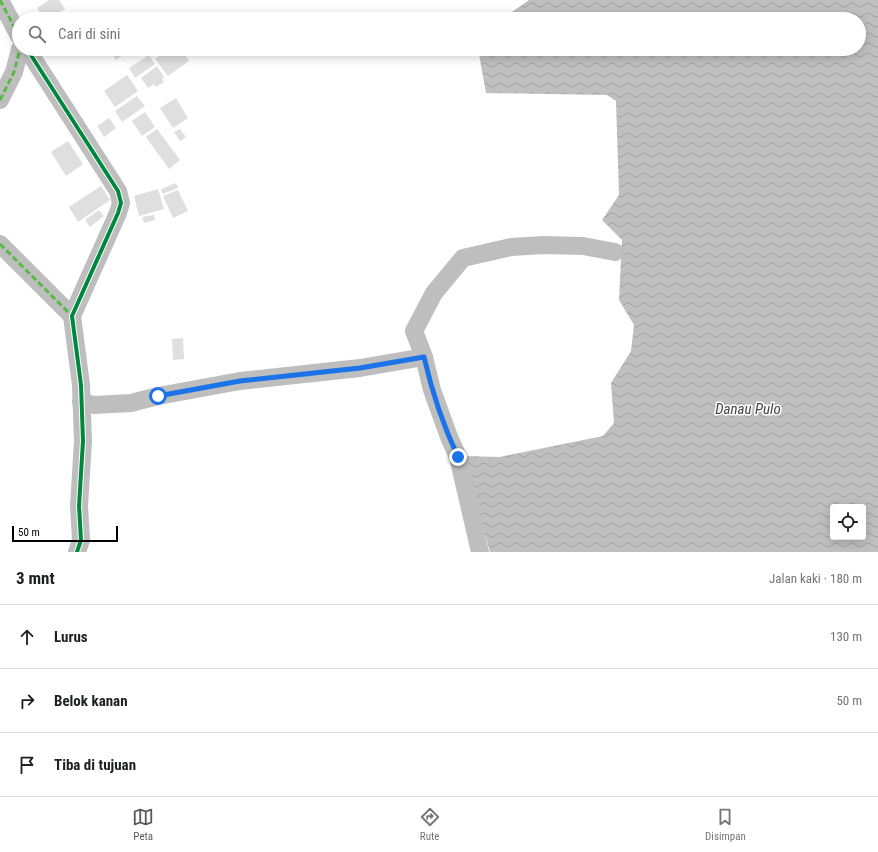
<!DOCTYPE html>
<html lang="id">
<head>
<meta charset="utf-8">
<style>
	body { margin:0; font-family:"Roboto Condensed",sans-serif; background:#f6f6f6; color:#202124 }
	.controls { position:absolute; right:12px; bottom:12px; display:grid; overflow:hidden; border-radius:4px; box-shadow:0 2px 10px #0003 }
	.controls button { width:36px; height:36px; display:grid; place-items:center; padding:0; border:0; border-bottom:1px solid #e0e0e0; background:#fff; color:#202124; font:20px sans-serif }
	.scale { position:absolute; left:12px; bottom:10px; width:106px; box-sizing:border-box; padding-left:4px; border:2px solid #000; border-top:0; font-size:11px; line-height:14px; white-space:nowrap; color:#000; -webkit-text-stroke:3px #fff; paint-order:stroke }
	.stop { position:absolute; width:12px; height:12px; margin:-9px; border:3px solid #1a73e8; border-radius:50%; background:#fff }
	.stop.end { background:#1a73e8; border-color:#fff; box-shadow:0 1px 4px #0008 }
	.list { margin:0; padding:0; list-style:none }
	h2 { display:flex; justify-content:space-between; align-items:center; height:52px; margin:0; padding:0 16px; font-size:17px }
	h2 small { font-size:13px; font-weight:400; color:#757577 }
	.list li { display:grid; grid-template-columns:26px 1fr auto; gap:12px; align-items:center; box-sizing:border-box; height:64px; padding:0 16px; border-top:1px solid #e0e0e0 }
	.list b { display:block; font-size:15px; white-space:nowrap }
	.list em { font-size:13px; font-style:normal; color:#757577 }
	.icon { flex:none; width:22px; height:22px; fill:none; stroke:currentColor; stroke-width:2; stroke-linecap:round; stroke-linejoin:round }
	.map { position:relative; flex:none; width:878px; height:552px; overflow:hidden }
	.search { position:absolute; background:#fff; box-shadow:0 2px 10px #0003; left:12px; right:12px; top:12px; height:44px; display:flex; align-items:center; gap:10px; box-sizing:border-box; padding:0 14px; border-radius:22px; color:#757577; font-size:15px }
	.sheet { height:244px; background:#fff }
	nav { display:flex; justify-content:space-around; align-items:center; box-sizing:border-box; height:56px; border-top:1px solid #e0e0e0; background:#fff; font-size:11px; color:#757577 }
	nav a { display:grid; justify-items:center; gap:2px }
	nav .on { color:#595959 }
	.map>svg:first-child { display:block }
	.water { fill:url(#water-waves); fill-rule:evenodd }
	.building { fill:#dfdfdf }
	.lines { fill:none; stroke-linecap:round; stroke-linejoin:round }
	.minor { stroke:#bebebe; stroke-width:18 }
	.quiet { stroke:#58b947; stroke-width:3; stroke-dasharray:6 3; stroke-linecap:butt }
	.cycleway-casing { stroke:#fff; stroke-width:6 }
	.cycleway { stroke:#00873e; stroke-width:4 }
	.route { stroke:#1a73e8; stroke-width:5 }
	.labels { text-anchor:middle; stroke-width:3; stroke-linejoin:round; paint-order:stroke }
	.water-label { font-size:15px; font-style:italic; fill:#444; stroke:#fff }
</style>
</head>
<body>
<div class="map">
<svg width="878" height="552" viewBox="0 0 878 552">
	<defs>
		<pattern id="water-waves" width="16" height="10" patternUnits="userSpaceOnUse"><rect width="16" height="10" fill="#bfbfbf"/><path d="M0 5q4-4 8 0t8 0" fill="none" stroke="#a2a2a2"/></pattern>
	</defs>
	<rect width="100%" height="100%" fill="#fff"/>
	<path class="water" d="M529 0H878V552H490L463 456 499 457 603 436 614 423 611 383 631 351 634 325 619 300 622 240 602 220 619 195 616 101 607 95 486 93 478 49H859V19H502ZM833 507H863V537H833Z"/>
	<g class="building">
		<polygon points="49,0 59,0 65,9 50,19 44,19 37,8"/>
		<polygon points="65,12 69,19 55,19"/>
		<polygon points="66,49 76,49 77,50 69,55"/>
		<polygon points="108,49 132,49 116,60"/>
		<polygon points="168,49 181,49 189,61 168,76 155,59"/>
		<polygon points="149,55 155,64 135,78 129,68"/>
		<polygon points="157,66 164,77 162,79 164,82 156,87 154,84 148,88 141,78"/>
		<polygon points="127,75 138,91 115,107 104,91"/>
		<polygon points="137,96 145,106 122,122 115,111"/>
		<polygon points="176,98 188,118 173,128 160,108"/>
		<polygon points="145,112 155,127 142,136 132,121"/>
		<polygon points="109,118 116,128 104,137 97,126"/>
		<polygon points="157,129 180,160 169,169 146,137"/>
		<polygon points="180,129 186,137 180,141 174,132"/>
		<polygon points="68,141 83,164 66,176 51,152"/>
		<polygon points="176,183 178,188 163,194 161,189"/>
		<polygon points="101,186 110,200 78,222 69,207"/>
		<polygon points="158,189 164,209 139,216 134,196"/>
		<polygon points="178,190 188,211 173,218 163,196"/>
		<polygon points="99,210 104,216 90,227 85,220"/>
		<polygon points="154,215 155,220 144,223 142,217"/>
		<polygon points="183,338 184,359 173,360 172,339"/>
	</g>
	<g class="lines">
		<g class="minor">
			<polyline points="0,0 19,36"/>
			<polyline points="27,49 118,191 121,203 118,213 72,316 81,385 83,441 79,506 81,540 77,552"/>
			<polyline points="0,100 14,72 20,49"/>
			<polyline points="0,244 72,316"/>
			<polyline points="81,402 94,405 131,403 158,396 240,381 360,368 424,357"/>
			<polyline points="480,552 458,457 449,437 432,390 424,357 414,331 434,293 463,258 511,247 544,245 583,246 615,252"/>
		</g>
		<g class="quiet">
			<polyline points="0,0 19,36"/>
			<polyline points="0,100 14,72 20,49"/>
			<polyline points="0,244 72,316"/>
		</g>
		<defs>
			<polyline id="cycleway" points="27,49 118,191 121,203 118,213 72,316 81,385 83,441 79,506 81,540 77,552"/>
		</defs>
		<use href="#cycleway" class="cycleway-casing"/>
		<use href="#cycleway" class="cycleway"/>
	</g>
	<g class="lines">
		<path class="route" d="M158 396 240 381 360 368 424 357C432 392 443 425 458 457"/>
	</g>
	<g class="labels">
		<g class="water-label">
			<text x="748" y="414">Danau Pulo</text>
		</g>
	</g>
</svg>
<div class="controls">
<button><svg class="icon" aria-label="locate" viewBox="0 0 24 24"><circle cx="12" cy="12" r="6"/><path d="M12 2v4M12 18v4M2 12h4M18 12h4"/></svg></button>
</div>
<div class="scale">50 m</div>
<div class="stop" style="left:158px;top:396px"></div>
<div class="stop end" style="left:458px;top:457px"></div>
<div class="search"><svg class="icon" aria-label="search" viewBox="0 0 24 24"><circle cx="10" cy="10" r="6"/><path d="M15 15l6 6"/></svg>Cari di sini</div>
</div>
<section class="sheet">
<h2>3 mnt<small>Jalan kaki · 180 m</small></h2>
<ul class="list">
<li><svg class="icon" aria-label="ahead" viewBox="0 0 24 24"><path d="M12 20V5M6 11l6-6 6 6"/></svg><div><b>Lurus</b></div><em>130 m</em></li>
<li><svg class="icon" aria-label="right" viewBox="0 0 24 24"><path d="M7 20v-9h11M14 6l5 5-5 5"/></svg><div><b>Belok kanan</b></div><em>50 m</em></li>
<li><svg class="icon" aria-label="arrive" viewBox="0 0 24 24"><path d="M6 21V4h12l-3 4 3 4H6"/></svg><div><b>Tiba di tujuan</b></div></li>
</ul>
</section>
<nav>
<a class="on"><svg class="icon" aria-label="map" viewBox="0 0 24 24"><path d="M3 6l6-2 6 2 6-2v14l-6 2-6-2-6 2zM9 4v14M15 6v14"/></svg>Peta</a>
<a><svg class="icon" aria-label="directions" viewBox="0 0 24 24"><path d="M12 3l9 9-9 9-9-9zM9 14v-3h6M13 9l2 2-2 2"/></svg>Rute</a>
<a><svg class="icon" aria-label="saved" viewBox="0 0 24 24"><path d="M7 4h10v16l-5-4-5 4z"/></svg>Disimpan</a>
</nav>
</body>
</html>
